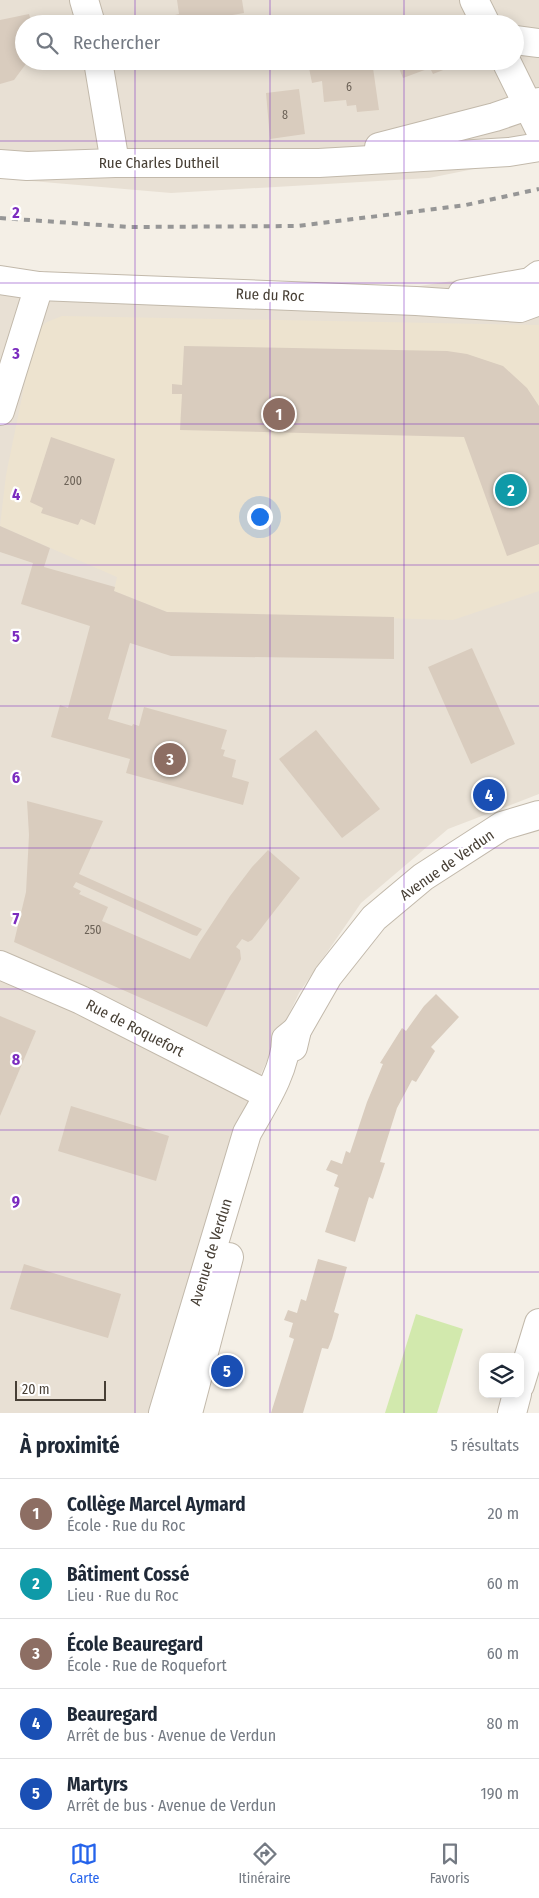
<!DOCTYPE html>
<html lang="fr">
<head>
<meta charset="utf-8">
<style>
	body { margin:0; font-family:"Fira Sans Condensed",sans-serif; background:#f6f6f7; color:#1f2937 }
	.controls { position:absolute; right:15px; bottom:15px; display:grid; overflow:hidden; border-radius:10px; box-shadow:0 2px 12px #0003 }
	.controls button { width:45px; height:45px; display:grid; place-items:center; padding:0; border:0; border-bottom:1px solid #e0e1e3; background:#fff; color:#1f2937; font:25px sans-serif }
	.scale { position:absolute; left:15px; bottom:12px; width:91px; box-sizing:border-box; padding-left:5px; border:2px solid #473f35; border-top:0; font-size:14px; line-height:18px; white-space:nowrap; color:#473f35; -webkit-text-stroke:4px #fff; paint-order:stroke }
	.you { position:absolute; left:259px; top:516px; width:18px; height:18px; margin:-12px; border:4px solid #fff; border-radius:50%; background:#1a73e8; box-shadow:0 0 0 8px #1a73e833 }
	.badge { display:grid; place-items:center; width:32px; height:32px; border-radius:50%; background:#2563eb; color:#fff; font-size:16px; font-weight:700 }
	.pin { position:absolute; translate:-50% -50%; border:2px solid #fff; box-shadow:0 1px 5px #0006 }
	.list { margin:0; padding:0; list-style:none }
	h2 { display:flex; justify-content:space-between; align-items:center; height:65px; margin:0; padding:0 20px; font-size:21px }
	h2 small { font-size:16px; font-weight:400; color:#747a83 }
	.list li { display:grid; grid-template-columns:32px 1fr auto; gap:15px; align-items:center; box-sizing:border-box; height:70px; padding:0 20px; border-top:1px solid #e0e1e3 }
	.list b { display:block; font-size:19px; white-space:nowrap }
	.list p { margin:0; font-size:16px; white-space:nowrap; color:#747a83 }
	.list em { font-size:16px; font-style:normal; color:#747a83 }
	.icon { flex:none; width:28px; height:28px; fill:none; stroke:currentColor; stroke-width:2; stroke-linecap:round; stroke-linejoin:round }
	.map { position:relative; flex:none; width:539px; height:1413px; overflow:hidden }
	.search { position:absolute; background:#fff; box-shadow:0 2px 12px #0003; left:15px; right:15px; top:15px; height:55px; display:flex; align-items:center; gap:12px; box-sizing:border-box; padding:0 18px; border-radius:28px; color:#747a83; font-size:19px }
	.sheet { height:415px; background:#fff }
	nav { display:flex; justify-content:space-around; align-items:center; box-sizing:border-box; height:70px; border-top:1px solid #e0e1e3; background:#fff; font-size:14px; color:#747a83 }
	nav a { display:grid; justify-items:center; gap:2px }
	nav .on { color:#2563eb }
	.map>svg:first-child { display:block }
	.residential { fill:#e8e0d4; fill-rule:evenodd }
	.education { fill:#ede3cf }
	.green { fill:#d2e9ad }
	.building { fill:#d9ccbe }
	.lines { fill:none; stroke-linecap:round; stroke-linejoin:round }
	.minor-casing { stroke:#c2b9ab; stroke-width:30 }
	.minor { stroke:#fff; stroke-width:28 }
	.rail { stroke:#969696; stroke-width:4; stroke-dasharray:6 6; stroke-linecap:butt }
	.grid { fill:none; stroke:#7b2cbf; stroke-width:1; stroke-opacity:0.55 }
	.labels { text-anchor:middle; stroke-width:4.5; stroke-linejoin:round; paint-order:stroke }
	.number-label { font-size:12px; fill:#6c6257 }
	.street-label { font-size:15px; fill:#473f35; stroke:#fff }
	.grid-label { font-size:16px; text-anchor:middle; font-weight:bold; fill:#7b2cbf; stroke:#fff; stroke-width:4.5; stroke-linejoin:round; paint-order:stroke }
</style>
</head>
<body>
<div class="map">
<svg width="539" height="1413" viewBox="0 0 539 1413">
	<rect width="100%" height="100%" fill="#f4efe6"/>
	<g class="residential">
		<path d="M0 0H539V156L429 178 171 193 20 180 0 177ZM24 24H515V61H24Z"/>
		<polygon points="539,268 539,794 448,829 361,903 299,993 249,1099 161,1413 0,1413 0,294 360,295"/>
	</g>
	<polygon class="education" points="62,316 539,325 539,591 453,620 167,612 114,591 117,577 0,526 6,475 31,353 40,328 47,322"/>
	<polygon class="green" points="416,1314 463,1329 437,1413 385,1413"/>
	<g class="building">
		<polygon points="177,0 242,0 244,13 180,24 138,24 179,14"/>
		<polygon points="29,14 31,21 45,18 46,24 24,24 24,61 28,61 14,80 0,84 0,20"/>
		<polygon points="357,61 370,61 371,68 373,68 379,110 357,112 356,105 347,106 346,100 324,102 322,81 312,83 309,68"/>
		<polygon points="396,61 455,61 456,65 433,74 430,68 403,78"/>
		<polygon points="299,89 305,134 270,139 266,93"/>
		<polygon points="184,346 447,351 467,354 503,366 527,388 539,406 539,544 507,556 464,437 180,430 182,394 172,394 172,384 182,385"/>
		<polygon points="51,437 115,459 95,525 81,519 78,525 41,513 43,508 30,502"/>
		<polygon points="0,526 50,548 44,567 115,587 114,591 167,612 394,617 394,659 171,656 130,643 108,719 132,726 133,724 139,726 144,707 227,730 221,749 225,750 223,756 236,760 232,777 249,782 243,805 126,773 130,759 51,737 60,705 68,708 90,626 21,604 33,563 0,552"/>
		<polygon points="472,648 515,744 471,764 428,667"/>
		<polygon points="316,730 380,809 342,838 279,759"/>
		<polygon points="27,801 103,821 79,874 202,929 197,936 193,935 76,882 73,887 81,891 79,894 108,907 102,921 190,959 199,943 230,896 252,867 268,850 300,878 252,940 248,942 242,939 236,947 240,950 241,959 207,1027 14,942 26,892 29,835"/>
		<polygon points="436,994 459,1017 431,1047 435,1051 416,1082 412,1080 397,1108 380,1162 385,1163 373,1199 369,1197 355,1242 325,1232 339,1188 334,1186 338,1175 326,1170 331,1160 342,1164 346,1151 350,1153 367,1102 383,1064 380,1063 402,1028 406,1031 424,1006"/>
		<polygon points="0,1016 36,1031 0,1116"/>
		<polygon points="71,1106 169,1136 156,1181 58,1151"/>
		<polygon points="318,1259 347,1267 334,1312 339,1314 332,1339 328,1349 322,1348 303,1413 271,1413 294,1339 289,1337 293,1323 284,1320 288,1310 297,1313 301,1299 306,1301"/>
		<polygon points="24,1264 121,1294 108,1338 10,1309"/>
		<polygon points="218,1361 225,1363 220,1378 214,1376"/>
	</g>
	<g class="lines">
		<defs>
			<g id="minor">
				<polyline points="84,0 91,24"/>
				<polyline points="474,0 486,24"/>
				<polyline points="515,40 539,43"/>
				<polyline points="98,61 115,163"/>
				<polyline points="506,61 539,128"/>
				<polyline points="379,147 495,117 539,102"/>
				<polyline points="0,164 27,166 115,163 319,163 509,152 539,147"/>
				<polyline points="0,280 39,286 416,301 520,308 539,301"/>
				<polyline points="462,294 530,282 539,275"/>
				<polyline points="0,411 39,286"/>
				<polyline points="0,965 81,1000 268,1095"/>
				<polyline points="293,1047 297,1030 328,976 374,918 423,877 502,826 539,815"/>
				<polyline points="520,1385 539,1323"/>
				<path d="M163 1413 247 1133C262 1106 286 1070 286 1039L297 1030"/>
				<polyline points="188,1413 229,1257"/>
				<polyline points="512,1413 517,1394"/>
			</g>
		</defs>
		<use href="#minor" class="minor-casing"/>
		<use href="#minor" class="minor"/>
		<polyline class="rail" points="0,218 129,227 298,226 466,205 539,189"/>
	</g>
	<path class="grid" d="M135 0V24M270 0V24M404 0V24M135 61V1413M270 61V1413M404 61V1413M0 141H539M0 283H539M0 424H539M0 565H539M0 706H539M0 848H539M0 989H539M0 1130H539M0 1272H539"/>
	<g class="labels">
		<g class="number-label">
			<text x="349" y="91">6</text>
			<text x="285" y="119">8</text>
			<text x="73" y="485">200</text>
			<text x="93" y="934">250</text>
		</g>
		<g class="street-label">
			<text x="159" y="168">Rue Charles Dutheil</text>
			<text transform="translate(270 295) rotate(2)" y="5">Rue du Roc</text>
			<text transform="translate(447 865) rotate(-35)" y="5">Avenue de Verdun</text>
			<text transform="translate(135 1028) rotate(27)" y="5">Rue de Roquefort</text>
			<text transform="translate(211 1252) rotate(-73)" y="5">Avenue de Verdun</text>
		</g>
	</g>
	<g class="grid-label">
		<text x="16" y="218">2</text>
		<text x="16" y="359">3</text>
		<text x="16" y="500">4</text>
		<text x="16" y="642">5</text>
		<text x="16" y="783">6</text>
		<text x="16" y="924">7</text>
		<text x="16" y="1065">8</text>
		<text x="16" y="1207">9</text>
	</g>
</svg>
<div class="controls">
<button><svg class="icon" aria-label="layers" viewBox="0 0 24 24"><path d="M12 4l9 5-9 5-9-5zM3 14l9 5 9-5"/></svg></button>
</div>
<div class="scale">20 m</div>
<div class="you"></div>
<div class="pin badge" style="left:279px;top:414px;background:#8d6e63">1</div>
<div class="pin badge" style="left:511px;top:490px;background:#0f9aa8">2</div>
<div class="pin badge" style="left:170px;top:759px;background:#8d6e63">3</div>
<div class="pin badge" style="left:489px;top:795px;background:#1a4fb4">4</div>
<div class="pin badge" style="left:227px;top:1371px;background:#1a4fb4">5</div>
<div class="search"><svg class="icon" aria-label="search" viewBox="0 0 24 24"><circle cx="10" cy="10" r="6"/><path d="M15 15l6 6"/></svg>Rechercher</div>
</div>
<section class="sheet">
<h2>À proximité<small>5 résultats</small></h2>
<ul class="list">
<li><span class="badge" style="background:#8d6e63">1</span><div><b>Collège Marcel Aymard</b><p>École · Rue du Roc</p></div><em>20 m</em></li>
<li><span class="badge" style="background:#0f9aa8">2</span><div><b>Bâtiment Cossé</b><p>Lieu · Rue du Roc</p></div><em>60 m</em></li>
<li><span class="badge" style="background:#8d6e63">3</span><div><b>École Beauregard</b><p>École · Rue de Roquefort</p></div><em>60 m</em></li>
<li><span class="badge" style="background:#1a4fb4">4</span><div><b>Beauregard</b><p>Arrêt de bus · Avenue de Verdun</p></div><em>80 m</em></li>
<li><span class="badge" style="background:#1a4fb4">5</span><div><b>Martyrs</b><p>Arrêt de bus · Avenue de Verdun</p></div><em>190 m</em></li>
</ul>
</section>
<nav>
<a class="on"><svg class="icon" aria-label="map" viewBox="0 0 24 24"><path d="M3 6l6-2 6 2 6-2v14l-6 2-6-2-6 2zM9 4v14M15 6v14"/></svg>Carte</a>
<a><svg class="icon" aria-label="directions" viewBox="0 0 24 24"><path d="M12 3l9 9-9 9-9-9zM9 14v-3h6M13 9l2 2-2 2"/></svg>Itinéraire</a>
<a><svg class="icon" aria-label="saved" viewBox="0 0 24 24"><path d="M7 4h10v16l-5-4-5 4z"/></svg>Favoris</a>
</nav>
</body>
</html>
